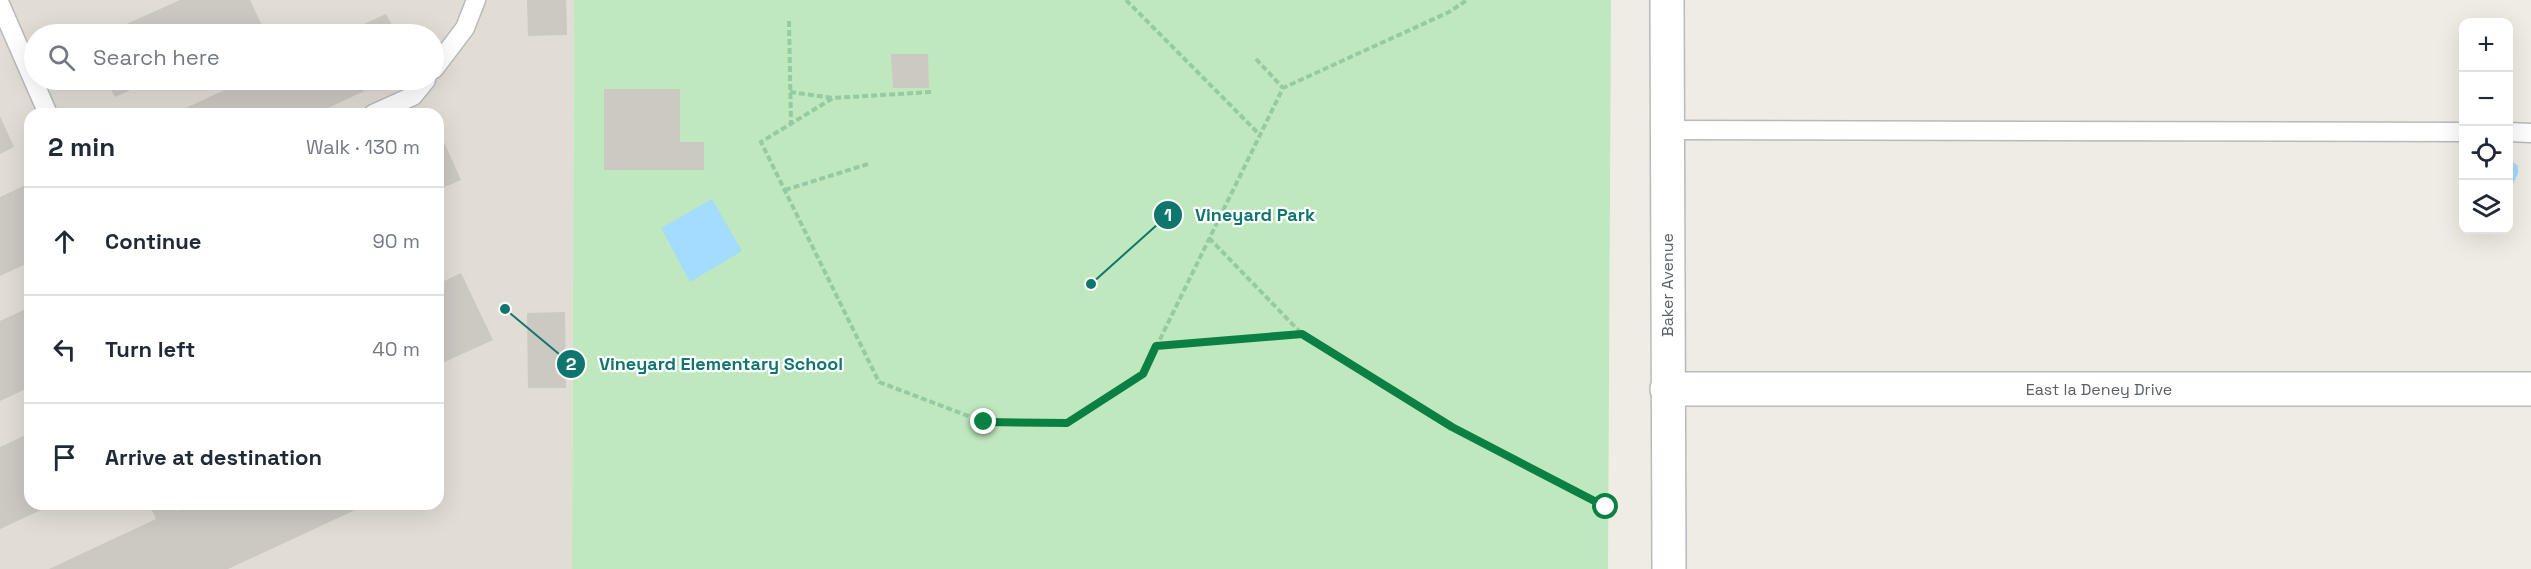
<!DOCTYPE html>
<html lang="en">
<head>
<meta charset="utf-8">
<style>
	body { margin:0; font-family:"Space Grotesk",sans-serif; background:#f2f2f3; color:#1f2937 }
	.controls { position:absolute; right:18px; top:18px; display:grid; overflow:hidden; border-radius:12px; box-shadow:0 6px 24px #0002 }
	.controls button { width:54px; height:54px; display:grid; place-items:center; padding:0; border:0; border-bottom:2px solid #e0e1e3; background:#fff; color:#1f2937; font:30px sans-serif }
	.stop { position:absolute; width:18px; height:18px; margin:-14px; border:4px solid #0b8043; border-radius:50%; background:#fff }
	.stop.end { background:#0b8043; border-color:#fff; box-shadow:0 2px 6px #0008 }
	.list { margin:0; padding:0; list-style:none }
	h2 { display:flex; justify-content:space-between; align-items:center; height:78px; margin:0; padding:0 24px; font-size:26px }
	h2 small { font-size:20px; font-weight:400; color:#747a83 }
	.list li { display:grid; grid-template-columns:39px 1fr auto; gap:18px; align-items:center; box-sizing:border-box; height:108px; padding:0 24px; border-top:2px solid #e0e1e3 }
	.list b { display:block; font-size:22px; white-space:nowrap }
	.list em { font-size:20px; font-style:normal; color:#747a83 }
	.icon { flex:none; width:33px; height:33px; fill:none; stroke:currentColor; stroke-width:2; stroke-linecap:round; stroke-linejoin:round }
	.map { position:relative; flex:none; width:2531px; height:569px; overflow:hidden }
	.search { position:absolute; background:#fff; box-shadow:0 6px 24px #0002; left:24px; top:24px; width:420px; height:66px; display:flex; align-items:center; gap:15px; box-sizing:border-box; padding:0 21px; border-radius:33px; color:#747a83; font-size:22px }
	.panel { position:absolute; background:#fff; box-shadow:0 6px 24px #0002; left:24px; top:108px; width:420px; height:402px; border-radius:18px }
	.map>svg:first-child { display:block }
	.education { fill:#e1ddd4; fill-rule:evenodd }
	.green { fill:#c0e8be }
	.water { fill:#a3dcff }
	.building { fill:#ccc8c2 }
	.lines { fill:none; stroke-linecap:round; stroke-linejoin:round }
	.service-casing { stroke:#b6babe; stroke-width:21 }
	.minor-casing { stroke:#b6babe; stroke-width:36 }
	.tertiary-casing { stroke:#b6babe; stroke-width:36 }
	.path { stroke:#96caa2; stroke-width:4; stroke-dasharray:6 3; stroke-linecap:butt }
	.service { stroke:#fff; stroke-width:18 }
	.minor { stroke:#fff; stroke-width:33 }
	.tertiary { stroke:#fff; stroke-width:33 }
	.route { stroke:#0b8043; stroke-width:8 }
	.labels { text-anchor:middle; stroke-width:4.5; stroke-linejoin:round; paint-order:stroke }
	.street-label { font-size:16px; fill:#5b6065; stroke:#fff }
	.leader { fill:none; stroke:#0f766e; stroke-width:2 }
	.callout-dot { fill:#0f766e; stroke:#fff; stroke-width:2 }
	.mark-label { font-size:18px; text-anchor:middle; font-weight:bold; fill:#fff }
	.callout-label { font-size:18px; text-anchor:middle; font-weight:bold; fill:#0f766e; stroke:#fff; stroke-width:4.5; stroke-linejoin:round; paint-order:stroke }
</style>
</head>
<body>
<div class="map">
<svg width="2531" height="569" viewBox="0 0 2531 569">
	<rect width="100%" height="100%" fill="#efece3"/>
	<path class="education" d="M0 0H574L572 569H0ZM34 34H434V80H34ZM30 114H438V504H30Z"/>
	<polygon class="green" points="574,0 1611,0 1608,569 572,569"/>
	<g class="water">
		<polygon points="2509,159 2518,166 2518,173 2509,193"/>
		<polygon points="712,199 742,251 690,282 661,228"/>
	</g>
	<g class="building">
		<polygon points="180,0 250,0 264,30 253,34 104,34"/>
		<polygon points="527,0 566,0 567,35 528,36"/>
		<polygon points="386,14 397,34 342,34"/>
		<polygon points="891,54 928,54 929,88 893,88"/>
		<polygon points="106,80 153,80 115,97"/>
		<polygon points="246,80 388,80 315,114 173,114"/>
		<polygon points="604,89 680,89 680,142 704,142 704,170 604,170"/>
		<polygon points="0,116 14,147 0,154"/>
		<polygon points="438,129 461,180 438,190"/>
		<polygon points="30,183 30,262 0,276 0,197"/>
		<polygon points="461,273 493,340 438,365 438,284"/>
		<polygon points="30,307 30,387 0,401 0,321"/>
		<polygon points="565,312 566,388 528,388 527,313"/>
		<polygon points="30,433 30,504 54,504 0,529 0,447"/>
		<polygon points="149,504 173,504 176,511 191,504 368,504 228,569 49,569 156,519"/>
	</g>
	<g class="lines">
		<defs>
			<g id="service">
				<polyline points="0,4 48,114"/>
				<polyline points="434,69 465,28 476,0"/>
				<polyline points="373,114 413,96 426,80"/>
				<polyline points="1667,130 2464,132"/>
				<polyline points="2508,132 2531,133"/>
			</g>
			<polyline id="minor" points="1667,389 2531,389"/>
			<polyline id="tertiary" points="1667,0 1669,569"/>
		</defs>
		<use href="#service" class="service-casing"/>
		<use href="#minor" class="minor-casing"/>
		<use href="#tertiary" class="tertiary-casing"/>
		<g class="path">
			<polyline points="1126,0 1260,135"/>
			<polyline points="789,21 791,123"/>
			<polyline points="1256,59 1283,88"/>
			<polyline points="790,92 833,98"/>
			<polyline points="931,92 833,98 761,142 879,382 984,422 1067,423 1143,374 1283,88 1449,12 1467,0"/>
			<polyline points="785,190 868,164"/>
			<polyline points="1209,238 1302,334"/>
			<polyline points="1157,346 1302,334 1452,427 1606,507"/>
		</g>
		<use href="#service" class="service"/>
		<use href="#minor" class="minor"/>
		<use href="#tertiary" class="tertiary"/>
	</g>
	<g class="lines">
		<polyline class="route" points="984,422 1067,423 1143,374 1156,346 1302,334 1452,427 1606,507"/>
	</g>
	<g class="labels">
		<g class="street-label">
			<text transform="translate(1667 285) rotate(-90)" y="6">Baker Avenue</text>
			<text x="2099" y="395">East la Deney Drive</text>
		</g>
	</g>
	<path class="leader" d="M1091 284L1168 215M505 309L571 364"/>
	<g class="callout-dot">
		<circle cx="1091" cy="284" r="6"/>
		<circle cx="505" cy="309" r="6"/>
		<circle cx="1168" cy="215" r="15"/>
		<circle cx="571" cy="364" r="15"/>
	</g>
	<g class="mark-label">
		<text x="1168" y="221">1</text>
		<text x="571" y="370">2</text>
	</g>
	<g class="callout-label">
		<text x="1255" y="221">Vineyard Park</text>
		<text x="721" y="370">Vineyard Elementary School</text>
	</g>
</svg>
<div class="controls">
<button>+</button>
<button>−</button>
<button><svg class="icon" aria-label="locate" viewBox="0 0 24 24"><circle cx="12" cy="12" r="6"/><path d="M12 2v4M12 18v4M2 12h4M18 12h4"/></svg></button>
<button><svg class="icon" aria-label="layers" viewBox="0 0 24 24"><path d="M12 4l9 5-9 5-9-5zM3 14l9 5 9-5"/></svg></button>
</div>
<div class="stop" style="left:1606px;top:507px"></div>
<div class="stop end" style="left:984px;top:422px"></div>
<div class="search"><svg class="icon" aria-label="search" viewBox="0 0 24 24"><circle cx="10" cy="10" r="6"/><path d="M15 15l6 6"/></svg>Search here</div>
<section class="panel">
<h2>2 min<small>Walk · 130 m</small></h2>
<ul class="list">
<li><svg class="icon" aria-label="ahead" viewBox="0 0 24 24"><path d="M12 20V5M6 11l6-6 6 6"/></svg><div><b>Continue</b></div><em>90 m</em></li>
<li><svg class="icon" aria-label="left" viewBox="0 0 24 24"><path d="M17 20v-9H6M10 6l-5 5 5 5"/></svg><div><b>Turn left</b></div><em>40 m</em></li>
<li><svg class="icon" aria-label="arrive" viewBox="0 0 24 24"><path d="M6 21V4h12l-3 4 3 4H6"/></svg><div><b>Arrive at destination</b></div></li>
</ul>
</section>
</div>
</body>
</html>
